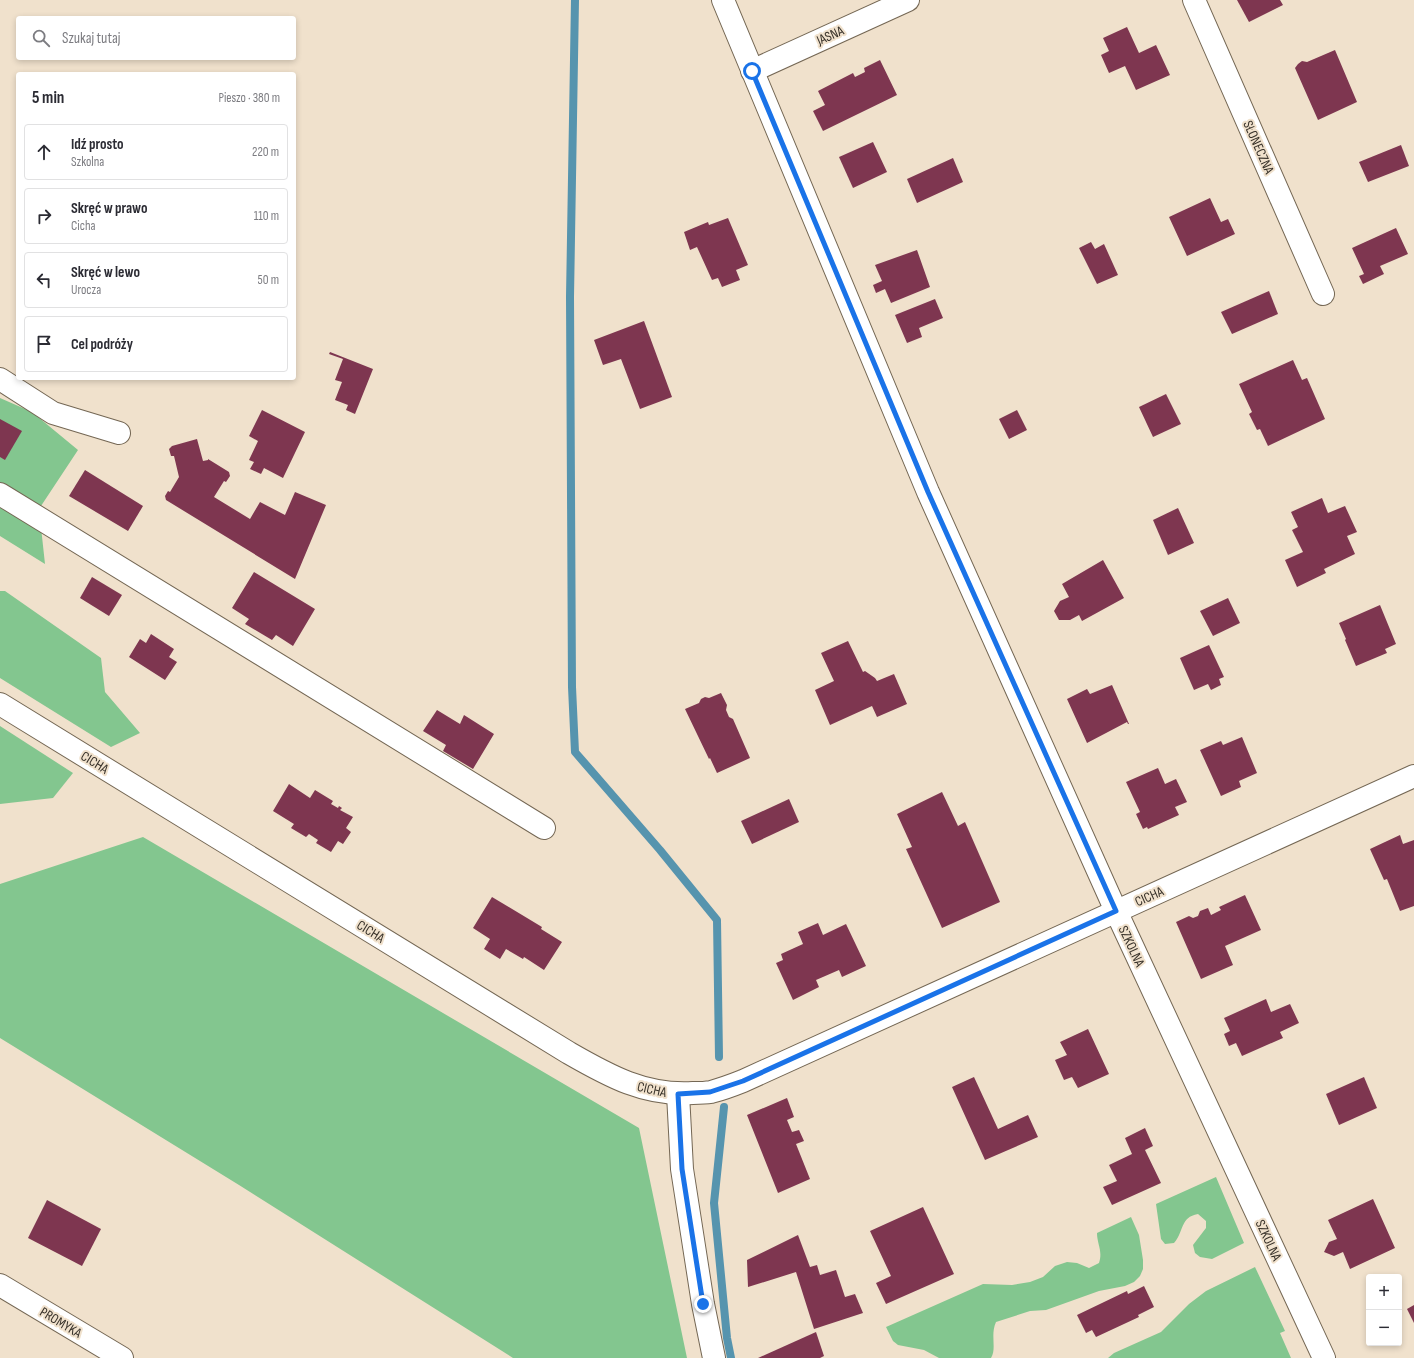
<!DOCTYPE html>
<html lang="pl">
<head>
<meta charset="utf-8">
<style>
	body { margin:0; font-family:"Sofia Sans Condensed",sans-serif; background:#f7f7f7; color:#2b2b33 }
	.controls { position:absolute; right:12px; bottom:12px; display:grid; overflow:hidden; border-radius:4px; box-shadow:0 2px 6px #0003 }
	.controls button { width:36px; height:36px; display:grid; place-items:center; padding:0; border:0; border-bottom:1px solid #e1e1e2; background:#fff; color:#2b2b33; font:20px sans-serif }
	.stop { position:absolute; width:12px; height:12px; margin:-9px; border:3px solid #1a73e8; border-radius:50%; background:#fff }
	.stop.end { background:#1a73e8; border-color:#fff; box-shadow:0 1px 4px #0008 }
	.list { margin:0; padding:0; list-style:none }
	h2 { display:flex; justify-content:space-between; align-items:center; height:52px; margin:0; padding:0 16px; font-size:17px }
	h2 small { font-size:13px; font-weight:400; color:#7c7c81 }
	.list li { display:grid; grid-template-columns:26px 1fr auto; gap:12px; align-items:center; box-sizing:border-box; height:56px; margin:0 8px 8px; padding:0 8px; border:1px solid #e1e1e2; border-radius:4px }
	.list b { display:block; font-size:15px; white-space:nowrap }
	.list p { margin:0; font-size:13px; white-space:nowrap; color:#7c7c81 }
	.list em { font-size:13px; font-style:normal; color:#7c7c81 }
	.icon { flex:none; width:22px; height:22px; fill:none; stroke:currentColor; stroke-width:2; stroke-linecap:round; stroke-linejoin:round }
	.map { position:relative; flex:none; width:1414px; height:1358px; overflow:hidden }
	.search { position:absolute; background:#fff; box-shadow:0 2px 6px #0003; left:16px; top:16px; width:280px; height:44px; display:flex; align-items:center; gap:10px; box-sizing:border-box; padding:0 14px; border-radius:4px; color:#7c7c81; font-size:15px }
	.panel { position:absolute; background:#fff; box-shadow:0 2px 6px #0003; left:16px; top:72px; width:280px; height:308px; border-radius:4px }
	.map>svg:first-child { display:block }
	.forest { fill:#83c68f }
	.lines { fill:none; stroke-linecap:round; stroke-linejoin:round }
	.stream { stroke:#5694ae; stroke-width:8 }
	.building { fill:#7e3650 }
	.minor-casing { stroke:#746754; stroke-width:24 }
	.minor { stroke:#fff; stroke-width:22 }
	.route { stroke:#1a73e8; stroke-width:5 }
	.labels { text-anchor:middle; stroke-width:4; stroke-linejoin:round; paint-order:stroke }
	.street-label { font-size:14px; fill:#373129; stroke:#f0e1cc }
</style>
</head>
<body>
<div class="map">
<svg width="1414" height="1358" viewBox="0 0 1414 1358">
	<rect width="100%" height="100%" fill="#f0e1cc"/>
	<g class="forest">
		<polygon points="0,398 32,412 78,450 39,509 45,564 0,536"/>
		<polygon points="0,591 5,591 101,658 105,692 140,733 111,747 0,678"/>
		<polygon points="0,726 73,773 53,798 0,804"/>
		<polygon points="143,837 639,1128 687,1358 513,1358 239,1185 0,1038 0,884"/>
		<path d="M1216 1177 1244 1243 1212 1259 1200 1257 1195 1253 1193 1245 1206 1228V1221L1198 1214C1180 1217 1184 1232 1174 1243L1165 1244 1161 1239 1156 1204Z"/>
		<path d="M1131 1217 1139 1235 1143 1260V1269L1140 1276 1134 1282 1125 1286 1099 1291 1046 1310 1030 1311 996 1322C990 1335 997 1348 991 1358H939L924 1350 898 1345 893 1341 886 1327 983 1284 1012 1285 1030 1282 1043 1277 1055 1266 1067 1262 1077 1263 1089 1268 1099 1263C1103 1251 1097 1244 1097 1233Z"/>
		<polygon points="1255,1267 1285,1331 1280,1333 1291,1358 1108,1358 1114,1353 1161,1332 1189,1304 1206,1291"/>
	</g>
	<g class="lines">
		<g class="stream">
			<polyline points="575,0 570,297 572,687 575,752 660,850 717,920 719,1057"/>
			<polyline points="724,1107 714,1203 727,1338 731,1358"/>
		</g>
	</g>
	<g class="building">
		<polygon points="1237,0 1280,0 1283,5 1249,22"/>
		<polygon points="1127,27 1139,53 1156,45 1170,75 1136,90 1125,66 1109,73 1101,55 1109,51 1103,38"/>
		<polygon points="1335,50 1357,102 1318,120 1295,68 1298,64 1302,61 1307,62"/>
		<polygon points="880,60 897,95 823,131 813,111 825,105 818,91 853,73 855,77 865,72 864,68"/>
		<polygon points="873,142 887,172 853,188 839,157"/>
		<polygon points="1401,145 1409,166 1368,182 1359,162"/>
		<polygon points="953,158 963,182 917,203 907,179"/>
		<polygon points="1210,198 1221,222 1228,219 1235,234 1187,256 1169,217"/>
		<polygon points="728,218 748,265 736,270 740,280 722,287 718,278 712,280 697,247 690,250 684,232 708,222 709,225"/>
		<polygon points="1396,228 1408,254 1380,266 1384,274 1363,284 1359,276 1364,274 1352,248"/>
		<polygon points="1091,242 1095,249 1104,244 1118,275 1097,284 1079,248"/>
		<polygon points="917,250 930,287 891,303 885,289 876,293 873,285 882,281 875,265"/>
		<polygon points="1269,291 1278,314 1232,334 1221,312"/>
		<polygon points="935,299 943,318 919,328 922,337 907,343 895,315"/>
		<polygon points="644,321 672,397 640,409 621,359 603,365 594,340"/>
		<polygon points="330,352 373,369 355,414 346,410 348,405 335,400 342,382 335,380 343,359 329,354"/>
		<polygon points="1293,360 1302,380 1307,378 1325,419 1268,446 1260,429 1257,430 1249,414 1252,412 1239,384"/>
		<polygon points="1166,394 1181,424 1153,437 1139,407"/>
		<polygon points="262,410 305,432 283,478 264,468 261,474 250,469 254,462 249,460 258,441 249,436"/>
		<polygon points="1017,410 1027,430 1009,439 999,419"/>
		<polygon points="0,419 22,431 5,460 0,457"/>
		<polygon points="197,439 203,461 208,460 208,459 229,472 230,476 226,482 224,481 214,497 250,519 260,502 285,515 295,492 326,505 295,579 166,500 165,496 168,491 170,492 179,477 174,456 171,456 169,449 172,446"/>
		<polygon points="85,470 143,506 128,531 69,496"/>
		<polygon points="1322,498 1328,513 1345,506 1357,532 1347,536 1355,554 1324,569 1326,573 1297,587 1285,560 1303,552 1292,530 1298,527 1291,512"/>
		<polygon points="1178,508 1194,543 1168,555 1153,520"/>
		<polygon points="1103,560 1124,598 1082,621 1079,615 1070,620 1059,620 1054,611 1060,601 1069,597 1062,584"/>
		<polygon points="254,572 315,609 293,646 276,635 272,640 245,624 249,619 232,608"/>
		<polygon points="92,577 122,595 109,616 80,598"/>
		<polygon points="1228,598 1240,623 1213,636 1200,611"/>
		<polygon points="1380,605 1396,644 1385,649 1387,653 1356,666 1345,640 1346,639 1339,623"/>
		<polygon points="151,634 174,649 169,657 177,662 165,680 129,657 140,639 146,643"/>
		<polygon points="848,641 863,672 865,671 875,678 877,681 894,674 907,704 877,717 872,706 830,725 815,690 834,681 821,653"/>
		<polygon points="1209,645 1224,677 1219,679 1221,685 1211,690 1208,684 1194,690 1180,658"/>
		<polygon points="1112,685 1129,724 1128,724 1127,722 1087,743 1067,699 1087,689 1090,694"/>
		<polygon points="721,693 727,705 726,710 729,717 733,719 750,758 717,773 710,758 709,759 685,709 699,703 701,699 705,697 709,698"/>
		<polygon points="437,710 460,724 464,715 494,734 473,769 443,751 446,745 423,731"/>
		<polygon points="1242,737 1257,773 1239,781 1241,787 1221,796 1200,750 1221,741 1223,745"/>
		<polygon points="1158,768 1165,784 1176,779 1187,802 1175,807 1179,815 1148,829 1147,827 1143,829 1136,814 1140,812 1126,782"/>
		<polygon points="289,784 310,798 315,790 333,801 331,804 338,808 339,806 342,808 340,810 353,817 346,828 351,832 343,844 338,841 331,852 316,843 318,840 309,834 306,837 291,828 294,824 273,811"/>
		<polygon points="942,792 958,826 965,822 1000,902 942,928 906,849 912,847 897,814"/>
		<polygon points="789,799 799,822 752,844 741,821"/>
		<polygon points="1400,835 1403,844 1414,840 1414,906 1400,911 1387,879 1384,880 1370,849"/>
		<polygon points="1245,895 1261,930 1225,946 1233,965 1201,979 1176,922 1189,916 1193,918 1198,916 1200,911 1208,908 1211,915 1221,910 1219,907"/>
		<polygon points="492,897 542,927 541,929 562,942 544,970 524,957 523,959 506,949 500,959 484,949 490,939 473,928"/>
		<polygon points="818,923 823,935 846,924 866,966 842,977 839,970 816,980 819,987 793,1000 776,963 783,960 781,954 803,944 798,932"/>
		<polygon points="1266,999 1271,1012 1290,1004 1299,1023 1280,1032 1283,1038 1242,1056 1236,1043 1229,1046 1224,1034 1230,1031 1224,1018"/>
		<polygon points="1088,1029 1109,1074 1078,1088 1072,1077 1064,1080 1055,1060 1067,1055 1060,1042"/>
		<polygon points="974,1077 998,1129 1028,1115 1038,1137 985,1160 952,1087"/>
		<polygon points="1364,1077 1377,1108 1339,1125 1326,1094"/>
		<polygon points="787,1098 794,1117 787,1120 792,1132 799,1130 804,1141 796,1144 810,1179 778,1193 747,1115"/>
		<polygon points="1145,1128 1153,1146 1145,1150 1161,1183 1112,1205 1103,1187 1117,1181 1109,1165 1132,1154 1125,1138"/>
		<polygon points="1373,1199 1395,1248 1350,1269 1343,1252 1334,1256 1324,1252 1329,1242 1337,1239 1328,1220"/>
		<polygon points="47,1200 101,1229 82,1266 28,1238"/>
		<polygon points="923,1207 954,1274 886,1304 876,1283 891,1276 870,1231"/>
		<polygon points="798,1235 810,1267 817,1265 820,1275 836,1270 845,1297 855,1294 863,1313 814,1329 796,1272 748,1287 747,1260"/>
		<polygon points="1144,1286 1154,1307 1138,1315 1139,1317 1096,1337 1092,1330 1086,1333 1077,1315 1127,1291 1128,1294"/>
		<polygon points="1414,1305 1414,1323 1407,1309"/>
		<polygon points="816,1332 824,1356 820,1358 758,1358"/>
	</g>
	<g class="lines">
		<defs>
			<g id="minor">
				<polyline points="723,0 928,492 1116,911 1324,1358"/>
				<polyline points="1194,0 1323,294"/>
				<polyline points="752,71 908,0"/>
				<polyline points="0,379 53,413 119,433"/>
				<polyline points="0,494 544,828"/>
				<path d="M0 704 569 1053C609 1076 645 1096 693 1093 699 1093 705 1093 711 1092 722 1089 733 1085 743 1081L1414 776"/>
				<polyline points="678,1094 682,1169 703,1304 714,1358"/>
				<polyline points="0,1285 122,1358"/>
			</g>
		</defs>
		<use href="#minor" class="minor-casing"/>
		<use href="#minor" class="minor"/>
	</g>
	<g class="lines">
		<polyline class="route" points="703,1304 682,1169 678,1094 710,1092 743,1081 1116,911 928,492 752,71"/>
	</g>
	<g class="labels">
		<g class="street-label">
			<text transform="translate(830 35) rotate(-24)" y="5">JASNA</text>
			<text transform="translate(1259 147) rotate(66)" y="5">SŁONECZNA</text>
			<text transform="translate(95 762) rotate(32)" y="5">CICHA</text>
			<text transform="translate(1149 896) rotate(-24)" y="5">CICHA</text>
			<text transform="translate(371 931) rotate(32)" y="5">CICHA</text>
			<text transform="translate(1132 946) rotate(65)" y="5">SZKOLNA</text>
			<text transform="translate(652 1089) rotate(13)" y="5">CICHA</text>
			<text transform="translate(1269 1240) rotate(65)" y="5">SZKOLNA</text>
			<text transform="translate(61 1322) rotate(31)" y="5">PROMYKA</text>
		</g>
	</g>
</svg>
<div class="controls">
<button>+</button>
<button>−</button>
</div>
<div class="stop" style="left:752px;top:71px"></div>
<div class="stop end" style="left:703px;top:1304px"></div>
<div class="search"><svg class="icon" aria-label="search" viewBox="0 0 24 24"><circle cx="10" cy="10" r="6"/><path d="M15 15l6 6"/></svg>Szukaj tutaj</div>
<section class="panel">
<h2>5 min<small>Pieszo · 380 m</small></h2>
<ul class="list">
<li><svg class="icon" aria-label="ahead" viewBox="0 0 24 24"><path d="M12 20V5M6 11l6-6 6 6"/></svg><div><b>Idź prosto</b><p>Szkolna</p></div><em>220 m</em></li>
<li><svg class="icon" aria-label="right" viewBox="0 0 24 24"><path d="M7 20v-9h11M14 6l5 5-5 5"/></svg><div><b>Skręć w prawo</b><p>Cicha</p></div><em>110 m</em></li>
<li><svg class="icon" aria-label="left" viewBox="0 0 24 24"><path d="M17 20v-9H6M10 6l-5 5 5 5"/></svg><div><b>Skręć w lewo</b><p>Urocza</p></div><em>50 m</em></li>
<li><svg class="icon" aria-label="arrive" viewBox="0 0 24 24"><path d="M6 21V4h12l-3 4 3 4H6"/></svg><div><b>Cel podróży</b></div></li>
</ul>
</section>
</div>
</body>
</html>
